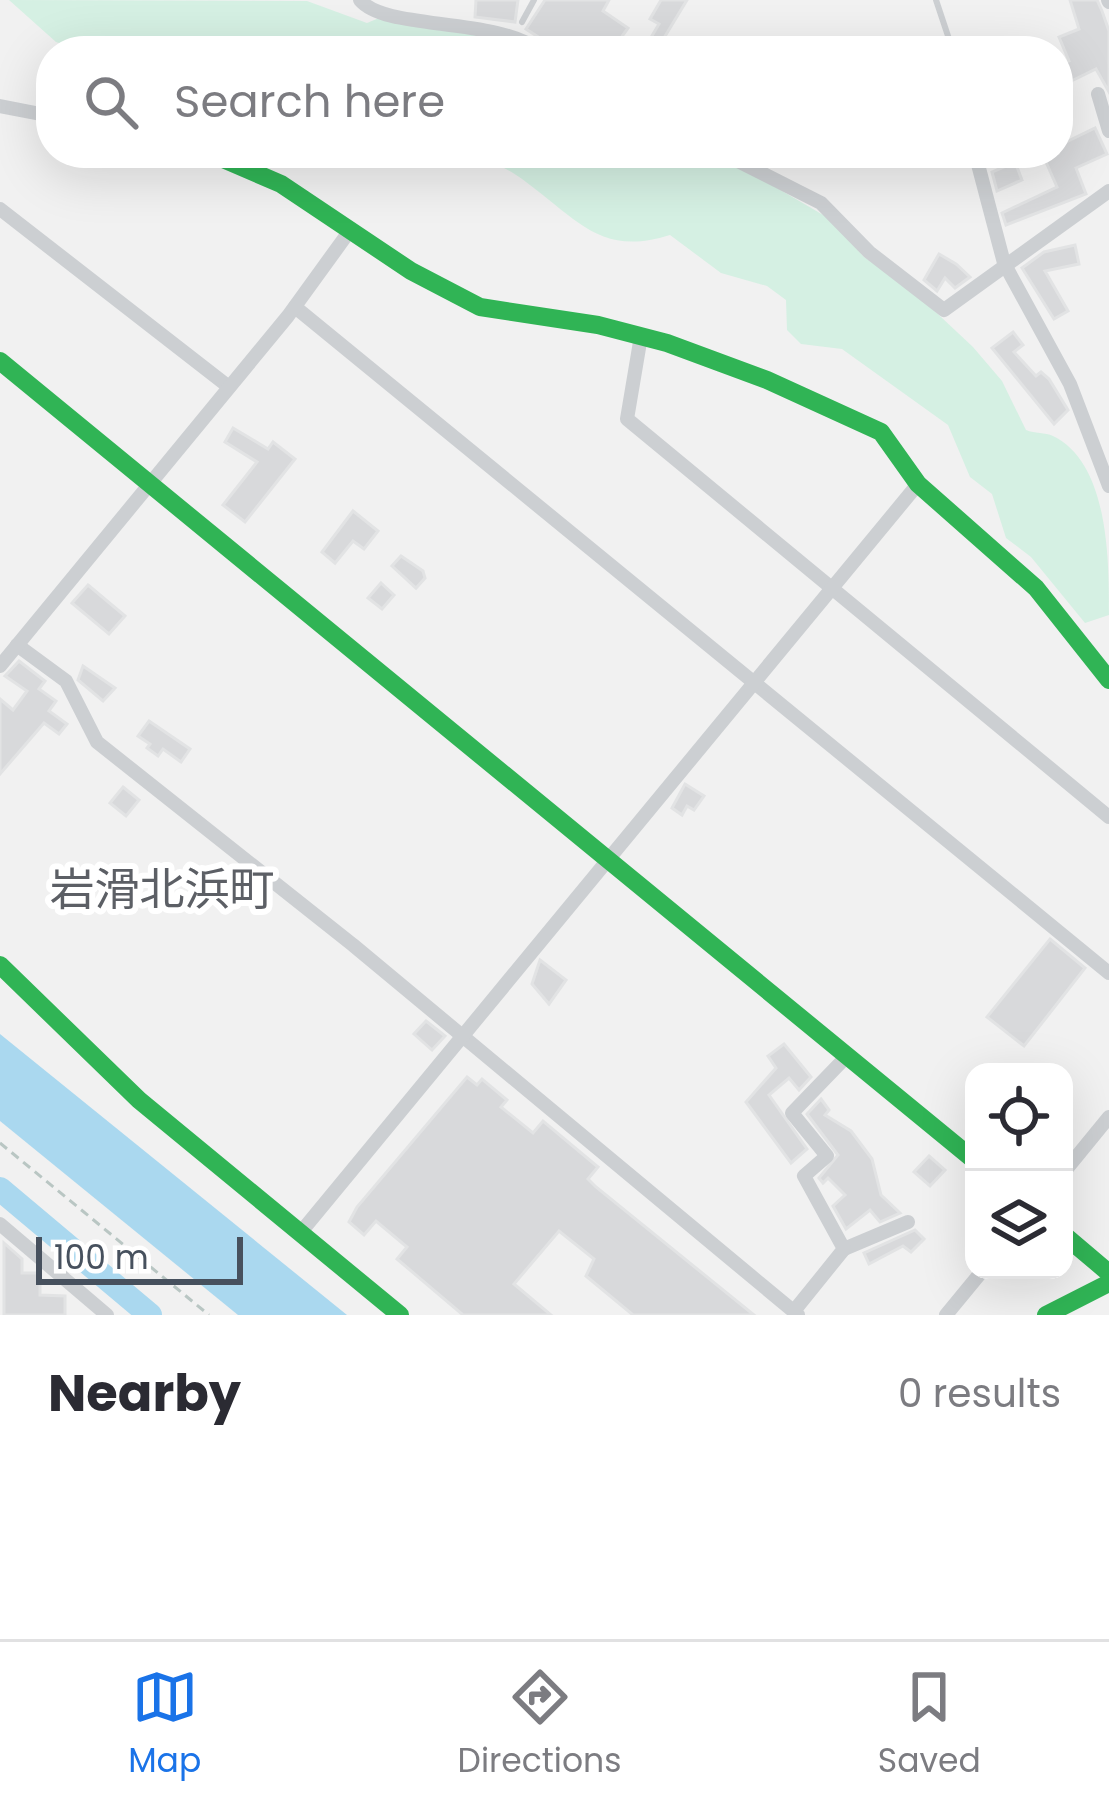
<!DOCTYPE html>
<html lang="en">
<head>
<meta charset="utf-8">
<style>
	body { margin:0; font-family:Poppins,"Noto Sans JP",sans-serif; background:#f7f7f7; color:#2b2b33 }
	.controls { position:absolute; right:36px; bottom:36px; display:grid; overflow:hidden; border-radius:24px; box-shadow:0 12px 48px #0002 }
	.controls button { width:108px; height:108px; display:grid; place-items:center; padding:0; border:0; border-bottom:3px solid #e1e1e2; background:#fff; color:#2b2b33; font:60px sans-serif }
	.scale { position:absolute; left:36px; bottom:30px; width:207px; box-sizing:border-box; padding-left:12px; border:6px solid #47515e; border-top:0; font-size:33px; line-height:42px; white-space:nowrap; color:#47515e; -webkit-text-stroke:9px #fff; paint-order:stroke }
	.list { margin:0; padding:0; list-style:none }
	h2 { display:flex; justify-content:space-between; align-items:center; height:156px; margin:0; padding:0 48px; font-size:51px }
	h2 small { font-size:39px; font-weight:400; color:#7c7c81 }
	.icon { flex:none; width:66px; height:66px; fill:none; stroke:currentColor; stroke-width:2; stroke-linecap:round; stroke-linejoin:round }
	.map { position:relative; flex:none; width:1109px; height:1315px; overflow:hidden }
	.search { position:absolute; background:#fff; box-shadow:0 12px 48px #0002; left:36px; right:36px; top:36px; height:132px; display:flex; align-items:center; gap:30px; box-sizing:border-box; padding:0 42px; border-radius:48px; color:#7c7c81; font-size:45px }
	.sheet { height:324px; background:#fff }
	nav { display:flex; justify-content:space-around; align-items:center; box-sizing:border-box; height:168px; border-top:3px solid #e1e1e2; background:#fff; font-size:33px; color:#7c7c81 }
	nav a { display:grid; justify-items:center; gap:6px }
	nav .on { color:#1a73e8 }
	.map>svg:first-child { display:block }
	.green { fill:#d5f0e3 }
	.water { fill:#aad8ef }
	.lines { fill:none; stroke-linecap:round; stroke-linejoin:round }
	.river { stroke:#aad8ef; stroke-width:24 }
	.building { fill:#d8d9db; stroke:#e2e3e4; stroke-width:3 }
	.path { stroke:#b9c6c3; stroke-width:3; stroke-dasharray:9 6; stroke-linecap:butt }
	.lane { stroke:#cccfd2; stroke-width:6 }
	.street { stroke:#cccfd2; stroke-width:14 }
	.fast { stroke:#30b455; stroke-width:18 }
	.labels { text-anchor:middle; stroke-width:12; stroke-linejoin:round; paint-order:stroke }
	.quarter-label { font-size:45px; fill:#5c5f65; stroke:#fff }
</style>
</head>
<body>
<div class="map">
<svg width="1109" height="1315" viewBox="0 0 1109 1315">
	<rect width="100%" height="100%" fill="#f1f1f1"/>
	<g class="green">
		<polygon points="9,0 307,1 367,23 379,18 500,35 532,51 85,51 56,42"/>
		<path d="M475 153H709L743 168 830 219 864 257 909 287 973 347 1002 381 1026 430C1035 434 1045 432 1053 436 1109 463 1109 560 1109 615L1085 623 1031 557 1006 538 992 494 970 477 948 425 842 349 801 344 787 330 786 300 767 286 721 273 670 235C601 257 578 220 526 182 511 170 492 162 475 153Z"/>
	</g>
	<polygon class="water" points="0,1034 347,1315 238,1315 0,1121"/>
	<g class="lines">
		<polyline class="river" points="0,1189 150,1315"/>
	</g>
	<g class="building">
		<polygon points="476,0 518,0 515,22 475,17"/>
		<polygon points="545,0 609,0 603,11 628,28 620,39 639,51 560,51 526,29"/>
		<polygon points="661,0 687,0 656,51 643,51 659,24 650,19"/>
		<polygon points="1070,0 1097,0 1102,11 1109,31 1109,92 1096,69 1061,86 1058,65 1069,61 1059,37 1079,29"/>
		<polygon points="1095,128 1107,154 1076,168 1086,194 1006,225 1002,213 1057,187 1042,153 1058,153 1058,146"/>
		<polygon points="1015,162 1022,180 997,191 992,172"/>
		<polygon points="1075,245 1079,264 1045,271 1068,311 1054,319 1022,268 1044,252"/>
		<polygon points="939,254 956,264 970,277 955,288 945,278 937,291 924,280"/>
		<polygon points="1013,332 1023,345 1014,352 1036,376 1041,372 1049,379 1068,410 1054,424 992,348"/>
		<polygon points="233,428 268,449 273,442 295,459 245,522 223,505 257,462 225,442"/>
		<polygon points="353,511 378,531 364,549 353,541 335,563 322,552"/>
		<polygon points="401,556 423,571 425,578 416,588 392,566"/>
		<polygon points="381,583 394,595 382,609 368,598"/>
		<polygon points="88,585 125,616 109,634 72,603"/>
		<polygon points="19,661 45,681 39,689 56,701 49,711 67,724 59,734 44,723 0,774 0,699 13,710 27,691 5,676"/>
		<polygon points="83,666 115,688 103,701 78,680"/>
		<polygon points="149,721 190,749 181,762 163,749 158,756 147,748 150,744 138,736"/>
		<polygon points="685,784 704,796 694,810 687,806 682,815 672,808"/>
		<polygon points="123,787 139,800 126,816 110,803"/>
		<polygon points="1050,939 1085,968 1024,1046 987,1017"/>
		<polygon points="540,960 566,980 549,1004 532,984"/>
		<polygon points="426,1021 445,1036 432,1050 414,1034"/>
		<polygon points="784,1044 811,1077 799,1090 789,1078 769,1095 807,1149 791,1163 746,1102 776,1068 768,1056"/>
		<polygon points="467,1077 477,1085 482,1079 507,1100 501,1107 533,1133 543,1121 598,1167 588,1179 596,1187 754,1315 633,1315 586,1276 594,1259 559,1231 514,1284 551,1315 463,1315 397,1259 407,1247 376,1221 364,1235 349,1222 357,1207"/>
		<polygon points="821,1099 829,1110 825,1115 851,1131 872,1159 881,1195 900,1213 880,1222 870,1210 846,1229 833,1206 845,1195 828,1178 823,1183 819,1178 838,1155 807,1114"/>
		<polygon points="929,1156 945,1170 930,1186 914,1172"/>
		<polygon points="915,1230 924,1239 911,1252 903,1246 869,1264 864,1253"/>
		<polygon points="4,1243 22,1259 22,1273 40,1273 40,1295 65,1296 65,1315 4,1315"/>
	</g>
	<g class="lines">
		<polyline class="path" points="0,1143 209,1315"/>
		<g class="lane">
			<polyline points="936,0 953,51"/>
			<polyline points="522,22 534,0"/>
		</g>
		<g class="street">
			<path d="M360 0C386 31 493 16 540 51"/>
			<polyline points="1108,0 1109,2"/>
			<polyline points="1098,94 1109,131"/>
			<polyline points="0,106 51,116"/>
			<polyline points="722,153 821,203 869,252 944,310 1109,191"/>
			<polyline points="975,153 1004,263 1070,384 1109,486"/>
			<polyline points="0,209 229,387"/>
			<polyline points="295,307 1109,973"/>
			<polyline points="641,336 627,419 1109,817"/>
			<polyline points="17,645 66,681 97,742 353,945 798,1315"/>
			<polyline points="0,666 288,316 351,229"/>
			<polyline points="1064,1172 1109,1117"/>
			<polyline points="0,1224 107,1315"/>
			<polyline points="301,1232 918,484"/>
			<polyline points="844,1249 908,1222"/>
			<polyline points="794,1311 844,1249 804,1176 827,1156 792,1113 848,1055"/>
			<polyline points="946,1315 983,1270"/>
		</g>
		<g class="fast">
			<polyline points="209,153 281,184 411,271 480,307 598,325 667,343 767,380 881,432 918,484 1036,588 1109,680"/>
			<polyline points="0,361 974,1160"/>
			<polyline points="0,965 139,1100 400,1315"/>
			<polyline points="1064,1235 1109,1273"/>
			<polyline points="1046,1315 1109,1283"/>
		</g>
	</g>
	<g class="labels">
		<g class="quarter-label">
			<text x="162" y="905">岩滑北浜町</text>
		</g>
	</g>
</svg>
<div class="controls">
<button><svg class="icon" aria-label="locate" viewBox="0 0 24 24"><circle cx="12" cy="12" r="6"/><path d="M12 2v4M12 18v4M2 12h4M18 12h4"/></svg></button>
<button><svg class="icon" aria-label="layers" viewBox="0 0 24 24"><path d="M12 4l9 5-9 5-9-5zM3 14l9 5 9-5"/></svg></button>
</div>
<div class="scale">100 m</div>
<div class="search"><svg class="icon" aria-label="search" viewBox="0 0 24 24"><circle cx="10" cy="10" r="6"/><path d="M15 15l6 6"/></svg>Search here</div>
</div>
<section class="sheet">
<h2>Nearby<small>0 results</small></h2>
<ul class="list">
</ul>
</section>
<nav>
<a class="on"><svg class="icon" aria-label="map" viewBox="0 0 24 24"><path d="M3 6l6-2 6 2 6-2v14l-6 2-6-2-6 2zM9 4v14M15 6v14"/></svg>Map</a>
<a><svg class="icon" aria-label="directions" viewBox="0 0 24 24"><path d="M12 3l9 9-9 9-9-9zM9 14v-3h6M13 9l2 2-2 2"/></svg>Directions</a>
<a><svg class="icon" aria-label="saved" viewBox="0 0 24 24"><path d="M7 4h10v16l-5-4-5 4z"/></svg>Saved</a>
</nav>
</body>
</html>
